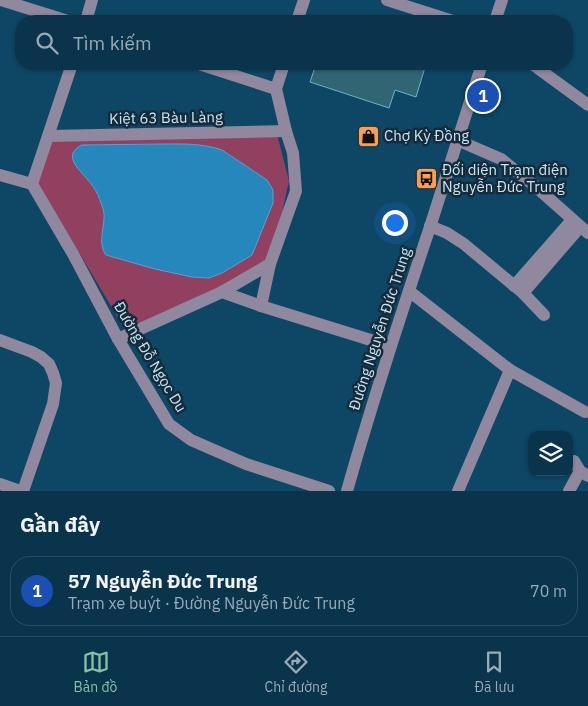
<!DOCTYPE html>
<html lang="vi">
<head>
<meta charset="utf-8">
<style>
	body { margin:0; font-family:"IBM Plex Sans",sans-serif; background:#133c53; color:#f1f3f6 }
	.controls { position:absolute; right:15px; bottom:15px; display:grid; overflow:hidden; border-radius:10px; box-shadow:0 1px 4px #0004 }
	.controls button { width:45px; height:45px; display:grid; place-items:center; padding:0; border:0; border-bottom:1px solid #2a4f64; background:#0a344c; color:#f1f3f6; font:25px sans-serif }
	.you { position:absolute; left:394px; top:222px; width:18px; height:18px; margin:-12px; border:4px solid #fff; border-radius:50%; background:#1a73e8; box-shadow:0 0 0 8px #1a73e833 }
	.badge { display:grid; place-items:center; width:32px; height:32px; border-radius:50%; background:#8abfa5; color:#fff; font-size:16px; font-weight:700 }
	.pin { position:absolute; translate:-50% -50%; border:2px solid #fff; box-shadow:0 1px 5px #0006 }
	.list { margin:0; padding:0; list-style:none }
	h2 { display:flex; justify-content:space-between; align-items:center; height:65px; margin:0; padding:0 20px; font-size:21px }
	h2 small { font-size:16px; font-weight:400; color:#99aab5 }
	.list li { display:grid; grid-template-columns:32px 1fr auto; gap:15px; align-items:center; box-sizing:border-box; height:70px; margin:0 10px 10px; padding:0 10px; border:1px solid #2a4f64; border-radius:20px }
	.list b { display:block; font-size:19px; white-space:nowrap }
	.list p { margin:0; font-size:16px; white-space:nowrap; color:#99aab5 }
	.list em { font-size:16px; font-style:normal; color:#99aab5 }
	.icon { flex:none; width:28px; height:28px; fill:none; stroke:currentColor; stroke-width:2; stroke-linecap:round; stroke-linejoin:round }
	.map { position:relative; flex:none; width:588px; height:491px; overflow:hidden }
	.search { position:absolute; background:#0a344c; box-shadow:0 1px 4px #0004; left:15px; right:15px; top:15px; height:55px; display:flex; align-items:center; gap:12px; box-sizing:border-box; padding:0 18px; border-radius:20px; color:#99aab5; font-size:19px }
	.sheet { height:145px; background:#0a344c }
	nav { display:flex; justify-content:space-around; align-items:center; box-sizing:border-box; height:70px; border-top:1px solid #2a4f64; background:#0a344c; font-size:14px; color:#99aab5 }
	nav a { display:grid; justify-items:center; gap:2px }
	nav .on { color:#8abfa5 }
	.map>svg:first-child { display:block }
	.green { fill:#91405f }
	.water { fill:#2687bd; stroke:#57a3ce }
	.building { fill:#326574; stroke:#6db3c7 }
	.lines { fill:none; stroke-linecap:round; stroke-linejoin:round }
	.minor { stroke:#8f889f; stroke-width:12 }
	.labels { text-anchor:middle; stroke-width:5; stroke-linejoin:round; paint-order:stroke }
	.street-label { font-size:15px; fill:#cae4f7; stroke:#152b39 }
	.poi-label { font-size:15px; fill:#cae4f7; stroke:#152b39; text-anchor:start }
</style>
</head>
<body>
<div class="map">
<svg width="588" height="491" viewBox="0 0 588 491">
	<rect width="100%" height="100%" fill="#0e4665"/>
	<polygon class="green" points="277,134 289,181 274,250 263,263 223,290 131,329 123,326 38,184 53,138"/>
	<path class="water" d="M161 144C182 144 202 143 222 150L267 180 273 190V203L252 255 222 273 209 278 192 277 155 269 106 255C97 243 105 227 104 213 103 207 100 201 98 195 95 189 91 183 87 179 78 168 62 155 82 145Z"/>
	<polygon class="building" points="316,64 426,64 416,97 395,90 389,108 310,82"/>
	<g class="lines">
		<g class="minor">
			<polyline points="1,0 68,21"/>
			<polyline points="387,0 453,21"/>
			<polyline points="86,21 92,0"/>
			<polyline points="297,21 304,0"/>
			<polyline points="495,21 502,0"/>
			<polyline points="199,64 276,89"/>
			<polyline points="532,64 588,105"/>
			<polyline points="48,136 286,131"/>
			<polyline points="457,140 501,159 536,187 588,233"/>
			<polyline points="0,175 32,184 73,254 118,339 169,424 191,440 246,464 329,491"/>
			<polyline points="32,184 72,64"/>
			<polyline points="430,226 447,233 464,244 523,293 544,315"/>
			<polyline points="514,286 572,220"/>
			<polyline points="409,291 510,370 458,491"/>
			<polyline points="222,292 261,306 390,346"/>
			<polyline points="523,293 580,227"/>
			<polyline points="261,306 270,264"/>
			<polyline points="118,339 222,292 270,264 296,191 293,153 286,131 276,89 284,64"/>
			<polyline points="0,340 32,352 41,357 49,364 53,373 56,383 53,404 23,491"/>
			<polyline points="510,370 585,412"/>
			<polyline points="574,461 580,471 588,476"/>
			<polyline points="0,484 20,491"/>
			<path d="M347 491C372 402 401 314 430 227 448 172 465 118 482 64"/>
			<polyline points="569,491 580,471"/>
		</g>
	</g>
	<defs>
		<symbol id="shop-square" viewBox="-11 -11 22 22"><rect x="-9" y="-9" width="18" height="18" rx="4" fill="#fb9e50" stroke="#152b39"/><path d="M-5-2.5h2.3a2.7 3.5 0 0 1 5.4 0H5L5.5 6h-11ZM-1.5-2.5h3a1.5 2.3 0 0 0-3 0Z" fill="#111"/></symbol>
		<symbol id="bus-square" viewBox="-11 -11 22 22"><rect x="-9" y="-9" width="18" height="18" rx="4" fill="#fb9e50" stroke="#152b39"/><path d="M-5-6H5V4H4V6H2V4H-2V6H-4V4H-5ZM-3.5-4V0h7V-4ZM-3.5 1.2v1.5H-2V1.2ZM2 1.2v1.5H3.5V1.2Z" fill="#111"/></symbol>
	</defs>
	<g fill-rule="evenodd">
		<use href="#shop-square" x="356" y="124" width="25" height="25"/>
		<use href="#bus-square" x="414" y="166" width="25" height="25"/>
	</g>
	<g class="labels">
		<g class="street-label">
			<text transform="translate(166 118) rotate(-1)" y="5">Kiệt 63 Bàu Làng</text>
			<text transform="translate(380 329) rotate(-72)" y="5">Đường Nguyễn Đức Trung</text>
			<text transform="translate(150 357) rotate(59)" y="5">Đường Đỗ Ngọc Du</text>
		</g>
		<g class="poi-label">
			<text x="384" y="141">Chợ Kỳ Đồng</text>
			<text x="442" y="175">Đối diện Trạm điện<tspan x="442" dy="17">Nguyễn Đức Trung</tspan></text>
		</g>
	</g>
</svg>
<div class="controls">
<button><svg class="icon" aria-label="layers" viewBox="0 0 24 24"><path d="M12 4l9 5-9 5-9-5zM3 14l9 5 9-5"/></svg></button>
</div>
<div class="you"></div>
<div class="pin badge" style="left:483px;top:96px;background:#1a4fb4">1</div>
<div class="search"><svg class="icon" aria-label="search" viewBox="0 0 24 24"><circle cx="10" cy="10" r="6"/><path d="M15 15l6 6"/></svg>Tìm kiếm</div>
</div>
<section class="sheet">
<h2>Gần đây<small></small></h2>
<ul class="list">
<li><span class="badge" style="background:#1a4fb4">1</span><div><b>57 Nguyễn Đức Trung</b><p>Trạm xe buýt · Đường Nguyễn Đức Trung</p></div><em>70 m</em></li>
</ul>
</section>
<nav>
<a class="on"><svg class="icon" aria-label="map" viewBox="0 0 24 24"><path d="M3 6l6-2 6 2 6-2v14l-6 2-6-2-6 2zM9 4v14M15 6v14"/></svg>Bản đồ</a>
<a><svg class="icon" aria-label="directions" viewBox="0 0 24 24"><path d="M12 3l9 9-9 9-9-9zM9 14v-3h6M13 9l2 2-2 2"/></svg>Chỉ đường</a>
<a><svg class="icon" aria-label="saved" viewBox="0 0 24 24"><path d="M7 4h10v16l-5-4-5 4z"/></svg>Đã lưu</a>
</nav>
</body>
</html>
